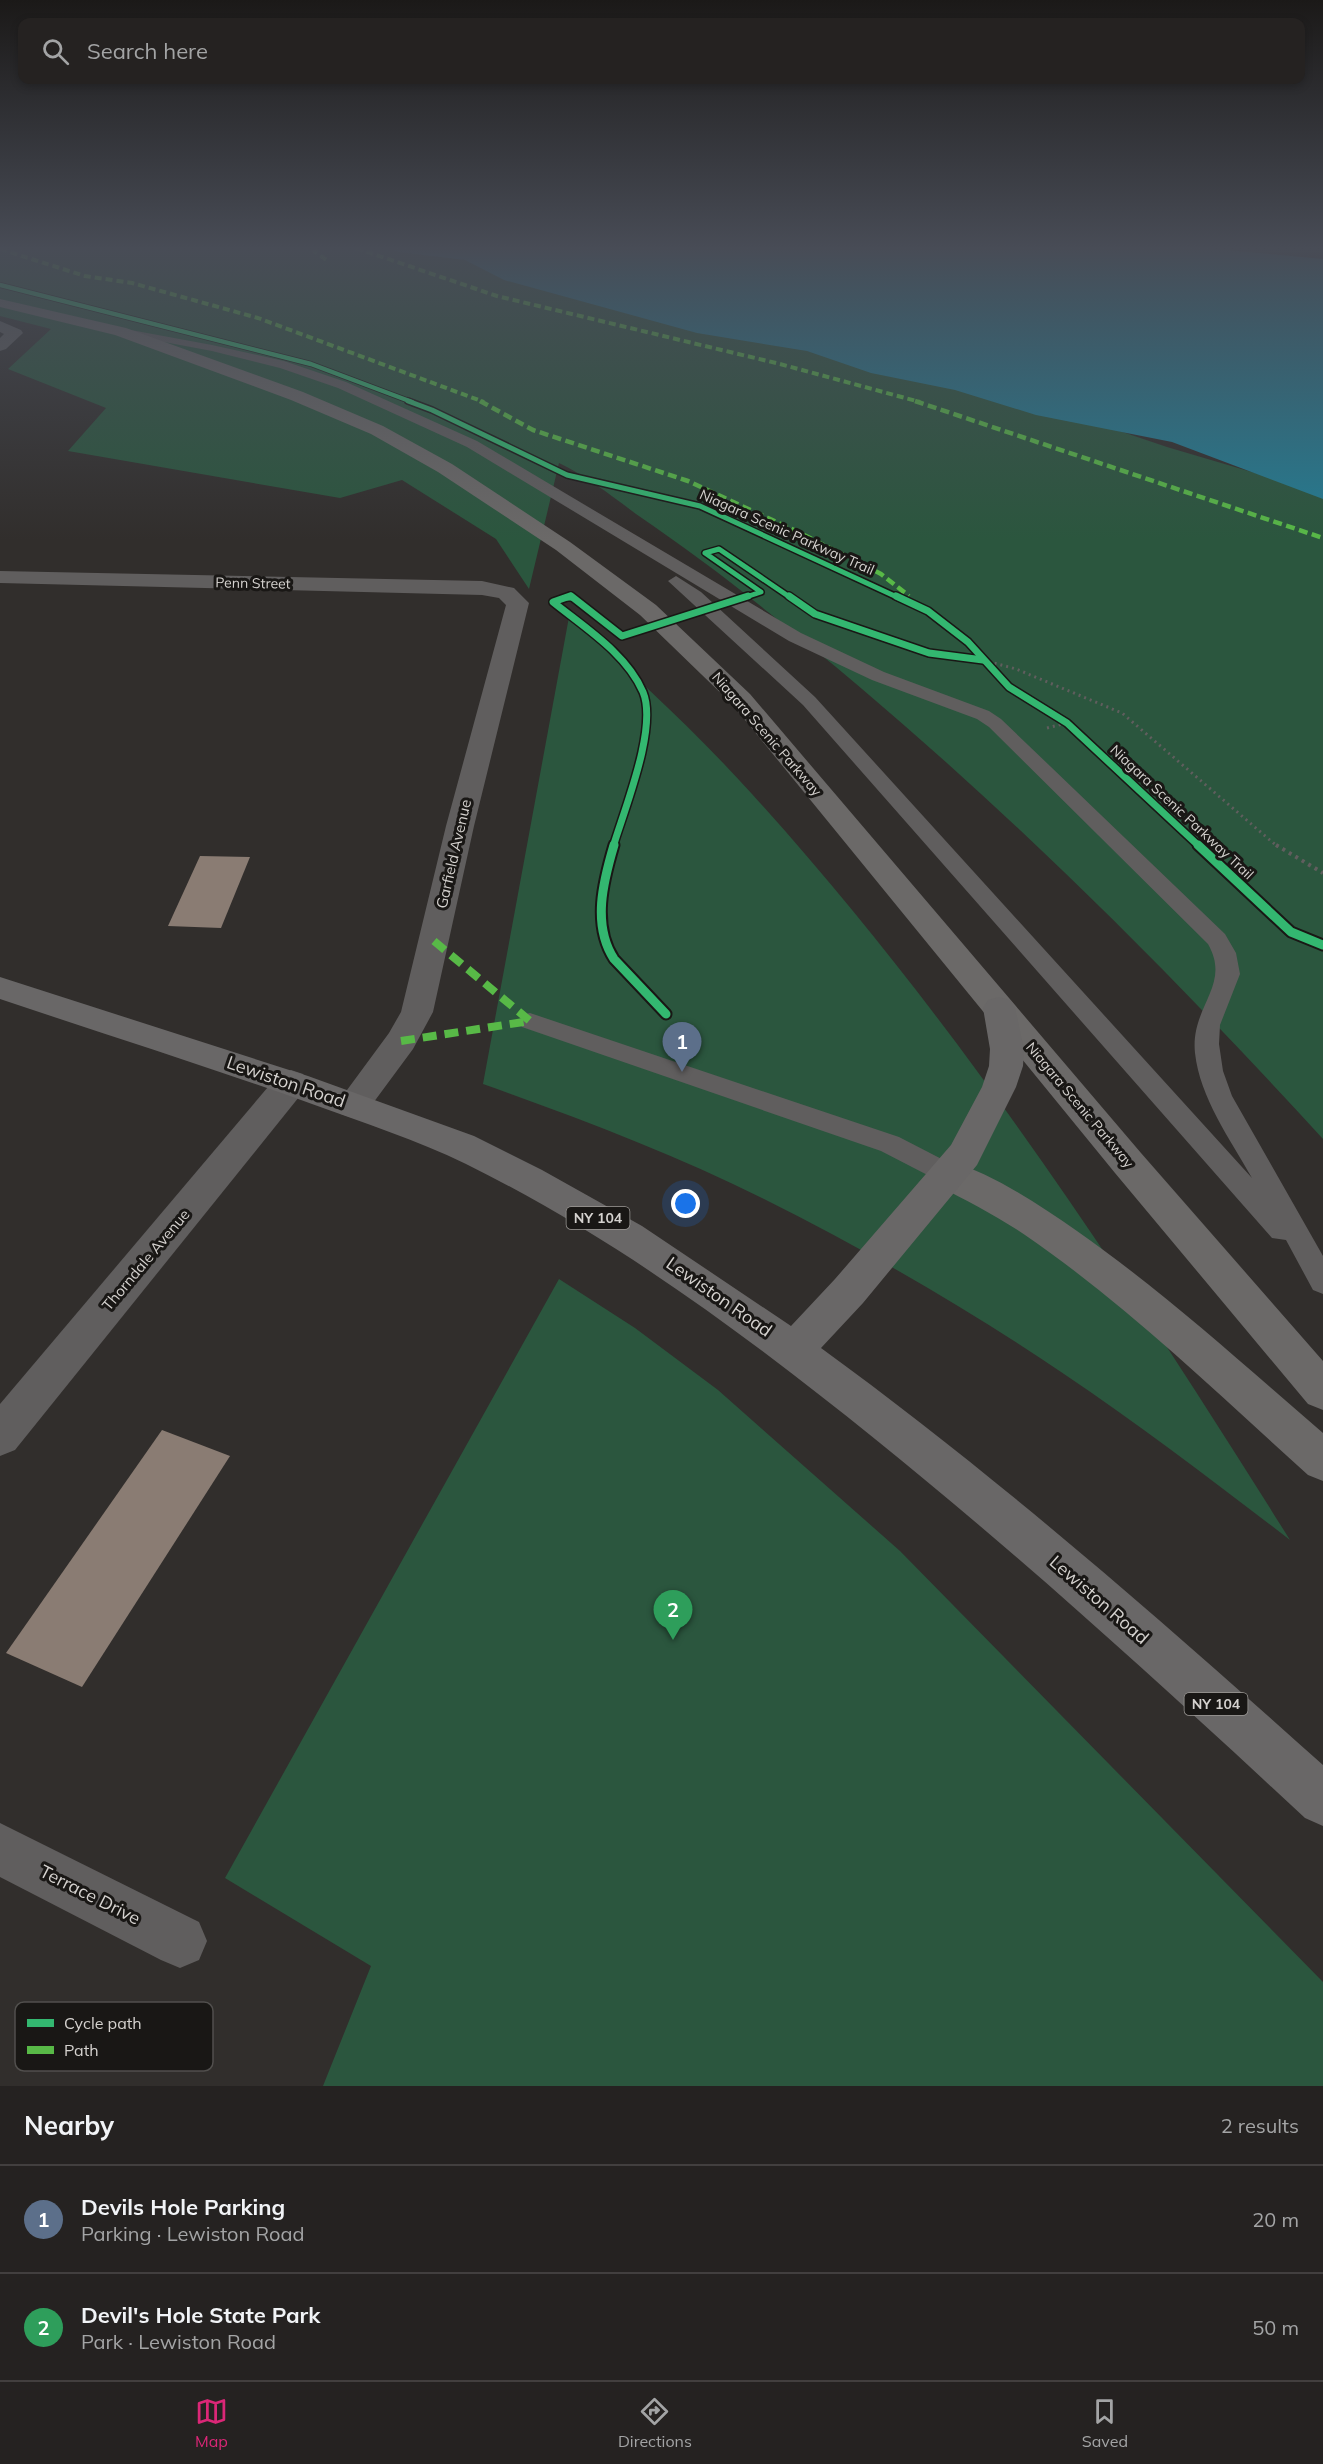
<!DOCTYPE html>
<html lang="en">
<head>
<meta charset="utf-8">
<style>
	body { margin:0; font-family:Mulish,sans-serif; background:#2d2a2a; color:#f1f3f6 }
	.you { position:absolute; left:686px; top:1204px; width:21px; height:21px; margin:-15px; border:4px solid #fff; border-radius:50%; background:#1a73e8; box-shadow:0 0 0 9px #1a73e833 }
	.badge { display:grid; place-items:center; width:39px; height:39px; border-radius:50%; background:#db2777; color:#fff; font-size:20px; font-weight:700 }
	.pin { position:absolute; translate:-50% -50px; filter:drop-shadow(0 2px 3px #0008) }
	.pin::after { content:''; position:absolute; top:32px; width:21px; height:18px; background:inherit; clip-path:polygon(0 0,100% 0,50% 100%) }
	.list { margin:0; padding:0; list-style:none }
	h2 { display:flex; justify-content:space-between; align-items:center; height:78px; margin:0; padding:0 24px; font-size:26px }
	h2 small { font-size:20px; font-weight:400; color:#a3a4a5 }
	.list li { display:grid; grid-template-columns:39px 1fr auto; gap:18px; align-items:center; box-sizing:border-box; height:108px; padding:0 24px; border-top:2px solid #423f3f }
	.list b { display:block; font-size:22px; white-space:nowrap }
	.list p { margin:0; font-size:20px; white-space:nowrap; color:#a3a4a5 }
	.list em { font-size:20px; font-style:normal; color:#a3a4a5 }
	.icon { flex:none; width:33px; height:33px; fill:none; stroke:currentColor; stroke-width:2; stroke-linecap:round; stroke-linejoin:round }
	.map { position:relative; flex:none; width:1323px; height:2086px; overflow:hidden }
	.search { position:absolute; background:#252221; box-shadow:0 3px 9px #0003; left:18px; right:18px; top:18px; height:66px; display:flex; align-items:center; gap:15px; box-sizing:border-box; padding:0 21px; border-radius:12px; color:#a3a4a5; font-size:22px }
	.sheet { height:294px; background:#252221 }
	nav { display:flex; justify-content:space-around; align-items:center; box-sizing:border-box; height:84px; border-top:2px solid #423f3f; background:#252221; font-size:16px; color:#a3a4a5 }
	nav a { display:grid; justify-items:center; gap:3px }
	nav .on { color:#db2777 }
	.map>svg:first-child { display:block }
	.green { fill:#2b563e }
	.water { fill:#247d93 }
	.building { fill:#8a7c73 }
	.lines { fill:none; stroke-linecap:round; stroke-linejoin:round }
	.path-far1 { stroke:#605e5e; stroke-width:3; stroke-dasharray:2 4; stroke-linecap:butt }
	.path { stroke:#605e5e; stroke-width:4; stroke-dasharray:3 4.5; stroke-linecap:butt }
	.lane { fill:#605e5e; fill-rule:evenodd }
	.street { fill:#605e5e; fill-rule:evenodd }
	.secondary { fill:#6b6968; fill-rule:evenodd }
	.primary { fill:#696767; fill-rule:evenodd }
	.quiet-far2 { stroke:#58b947; stroke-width:4; stroke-dasharray:7 4; stroke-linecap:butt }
	.quiet-far1 { stroke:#58b947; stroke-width:4.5; stroke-dasharray:9 4.5; stroke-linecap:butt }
	.quiet { stroke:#58b947; stroke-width:8; stroke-dasharray:14 8; stroke-linecap:butt }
	.cycleway-far3-casing { stroke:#191715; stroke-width:6 }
	.cycleway-far2-casing { stroke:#191715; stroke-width:8 }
	.cycleway-far1-casing { stroke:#191715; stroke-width:10 }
	.cycleway-casing { stroke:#191715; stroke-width:13 }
	.cycleway-far3 { stroke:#33b770; stroke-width:4.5 }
	.cycleway-far2 { stroke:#33b770; stroke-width:5 }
	.cycleway-far1 { stroke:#33b770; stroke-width:7 }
	.cycleway { stroke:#33b770; stroke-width:9 }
	.labels { text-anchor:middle; stroke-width:6; stroke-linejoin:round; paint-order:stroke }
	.far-street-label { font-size:14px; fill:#d5d2cf; stroke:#191715 }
	.shield { fill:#191715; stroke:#9d9a97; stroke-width:1.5 }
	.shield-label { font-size:14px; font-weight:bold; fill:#d5d2cf }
	.street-label { font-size:15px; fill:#d5d2cf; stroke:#191715 }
	.near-street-label { font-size:18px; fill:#d5d2cf; stroke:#191715 }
	.key { fill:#191715; stroke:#514f4d; stroke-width:1.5 }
	.key-label { font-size:16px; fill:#d5d2cf }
</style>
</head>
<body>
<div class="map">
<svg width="1323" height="2086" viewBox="0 0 1323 2086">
	<rect width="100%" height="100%" fill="#312e2c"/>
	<g class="green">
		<path d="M0 248H408L489 265 1096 423 1167 447 1323 493V1139C1151 951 968 770 768 612 725 577 681 545 636 514 612 496 586 476 559 463L529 589 496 539 402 480 340 498 68 451 106 408 8 369 51 329 0 316Z"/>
		<path d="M569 617C632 673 695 731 752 794 959 1022 1127 1280 1290 1540 1216 1483 1141 1426 1064 1374 968 1309 868 1251 764 1199 674 1154 579 1118 483 1084Z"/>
		<polygon points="559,1279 635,1328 718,1390 900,1551 1323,1982 1323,2086 323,2086 371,1966 225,1878"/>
	</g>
	<polygon class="water" points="389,248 1206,248 1323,259 1323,499 1172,442 1036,415 955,390 871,373 807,351 697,333 504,280 465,260 399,252"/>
	<g class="building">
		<polygon points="200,856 250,857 221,928 168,926"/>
		<polygon points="162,1430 230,1456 82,1687 6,1653"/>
	</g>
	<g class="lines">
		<g class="path-far1">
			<polyline points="983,660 1016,669 1122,713 1278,847"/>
			<polyline points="1047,728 1067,723"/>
		</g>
		<polyline class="path" points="1276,845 1323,873"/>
		<g class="lane">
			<path d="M120 328 212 345 284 361 346 382 477 441 801 633 884 672 989 711 1001 719 1225 934 1236 953 1240 974 1220 1025 1219 1044 1223 1071 1232 1096 1323 1256V1294L1313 1290 1286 1240 1272 1238 803 705 668 581 676 576 701 592 815 697 1252 1178C1230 1139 1200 1098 1195 1053 1190 1006 1232 986 1208 944L989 727 977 719 872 680 789 641 467 447 338 388 280 368 212 351 116 333 114 331Z"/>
			<polygon points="530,1013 899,1137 959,1168 963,1175 959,1182 950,1185 941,1182 881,1151 522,1027 518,1021 522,1015"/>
		</g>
		<g class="street">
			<polygon points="0,321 21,330 23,333 6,349 0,351 0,338 4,334 0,332"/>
			<polygon points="0,571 482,581 514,588 529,603 474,826 433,1012 413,1049 365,1114 353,1118 341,1114 336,1105 389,1033 401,1012 446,826 506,605 499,598 482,595 0,583"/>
			<polygon points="291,1070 303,1074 308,1083 303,1092 15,1450 0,1456 0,1404 279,1074"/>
			<polygon points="0,1823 199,1922 207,1941 199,1960 180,1968 161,1960 0,1877"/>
		</g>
		<g class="secondary">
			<polygon points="0,299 126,328 303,392 383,426 452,464 570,542 656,605 750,694 1141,1153 1323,1361 1323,1410 1308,1404 1115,1173 732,704 640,615 556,550 438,472 371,434 291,400 115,335 0,307"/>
			<path d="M950 1161C995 1175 1038 1204 1077 1231 1164 1292 1243 1364 1323 1433V1481L1308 1475C1216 1392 1127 1305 1025 1235 997 1216 967 1201 937 1185L932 1175 937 1165Z"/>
		</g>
		<path class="primary" d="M0 977 308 1076 474 1136 542 1170 642 1226 791 1326 835 1279 951 1145 982 1087 989 1066 990 1049 983 1008 988 1000 999 997 1010 1000 1015 1008 1024 1049 1023 1066 1016 1087 977 1165 863 1303 821 1348C997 1476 1161 1620 1323 1765V1826L1305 1818C1165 1688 1024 1559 875 1439 747 1336 614 1237 466 1164 417 1140 364 1123 312 1104 209 1067 104 1034 0 999Z"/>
		<g class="quiet-far2">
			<polyline points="315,248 314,251 328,261"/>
			<polyline points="356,248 497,296 780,364 920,402"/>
			<polyline points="0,249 85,276 132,283 258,318 484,402"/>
		</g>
		<g class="quiet-far1">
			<polyline points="480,401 533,430 688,481 796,531 881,574 909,596"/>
			<polyline points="915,401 1323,538"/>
		</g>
		<g class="quiet">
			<polyline points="434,941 530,1021"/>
			<polyline points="401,1041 530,1021"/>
		</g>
		<defs>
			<polyline id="cycleway-far3" points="0,285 311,364 412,402"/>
			<g id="cycleway-far2">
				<polyline points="408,401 432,410 567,475 700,506 899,598"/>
				<polyline points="566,598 573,598"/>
				<polyline points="743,598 761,592 705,553 719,549 791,598"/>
			</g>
			<g id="cycleway-far1">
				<path d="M570 596 553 602C584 627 627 654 643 692 658 728 624 810 613 847"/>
				<polyline points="571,596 622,636 748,596"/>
				<polyline points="789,596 815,614 929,653 983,660"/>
				<polyline points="896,596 928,611 968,642 1009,687 1067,723 1200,847"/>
			</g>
			<g id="cycleway">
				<path d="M614 845C603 882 592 925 614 959L666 1014"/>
				<polyline points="1198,845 1291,932 1323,945"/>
			</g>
		</defs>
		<use href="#cycleway-far3" class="cycleway-far3-casing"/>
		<use href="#cycleway-far2" class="cycleway-far2-casing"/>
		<use href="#cycleway-far1" class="cycleway-far1-casing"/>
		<use href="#cycleway" class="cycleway-casing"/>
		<use href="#cycleway-far3" class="cycleway-far3"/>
		<use href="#cycleway-far2" class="cycleway-far2"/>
		<use href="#cycleway-far1" class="cycleway-far1"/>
		<use href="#cycleway" class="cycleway"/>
	</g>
	<linearGradient id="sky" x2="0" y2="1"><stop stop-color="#1b1918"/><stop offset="0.46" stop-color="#484c56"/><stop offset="1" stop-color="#484c56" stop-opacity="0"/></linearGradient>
	<rect width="1323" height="540" fill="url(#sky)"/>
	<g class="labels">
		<g class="far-street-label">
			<text transform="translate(787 532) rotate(24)" y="5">Niagara Scenic Parkway Trail</text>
			<text transform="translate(253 583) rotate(1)" y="5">Penn Street</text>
			<text transform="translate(767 734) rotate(49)" y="5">Niagara Scenic Parkway</text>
			<text transform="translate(1182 812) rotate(43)" y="5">Niagara Scenic Parkway Trail</text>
			<text transform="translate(1080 1105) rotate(50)" y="5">Niagara Scenic Parkway</text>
		</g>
		<g class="shield">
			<rect x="566.5" y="1207" width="63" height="22" rx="4.5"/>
			<rect x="1184.5" y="1693" width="63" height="22" rx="4.5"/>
		</g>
		<g class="shield-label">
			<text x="598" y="1223">NY 104</text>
			<text x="1216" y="1709">NY 104</text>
		</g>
		<g class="street-label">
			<text transform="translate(454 854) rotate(-77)" y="5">Garfield Avenue</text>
			<text transform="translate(146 1260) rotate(-50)" y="5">Thorndale Avenue</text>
		</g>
		<g class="near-street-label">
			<text transform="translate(286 1082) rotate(19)" y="6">Lewiston Road</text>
			<text transform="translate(719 1297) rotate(35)" y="6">Lewiston Road</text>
			<text transform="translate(1099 1600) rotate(41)" y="6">Lewiston Road</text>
			<text transform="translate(90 1895) rotate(27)" y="6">Terrace Drive</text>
		</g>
	</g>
	<rect x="15" y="2002" width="198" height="69" rx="9" class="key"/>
	<rect x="27" y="2019" width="27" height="8" fill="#33b770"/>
	<rect x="27" y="2046" width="27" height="8" fill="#58b947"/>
	<g class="key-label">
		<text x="64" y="2029">Cycle path</text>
		<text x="64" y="2056">Path</text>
	</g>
</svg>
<div class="you"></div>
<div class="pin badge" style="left:682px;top:1072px;background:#5c6f8a">1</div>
<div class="pin badge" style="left:673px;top:1640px;background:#2e9e5b">2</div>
<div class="search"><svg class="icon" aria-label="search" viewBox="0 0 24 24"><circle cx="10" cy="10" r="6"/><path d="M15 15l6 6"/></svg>Search here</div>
</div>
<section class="sheet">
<h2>Nearby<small>2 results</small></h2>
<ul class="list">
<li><span class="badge" style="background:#5c6f8a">1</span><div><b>Devils Hole Parking</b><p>Parking · Lewiston Road</p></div><em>20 m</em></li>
<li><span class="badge" style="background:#2e9e5b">2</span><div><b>Devil's Hole State Park</b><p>Park · Lewiston Road</p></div><em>50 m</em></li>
</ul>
</section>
<nav>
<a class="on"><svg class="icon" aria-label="map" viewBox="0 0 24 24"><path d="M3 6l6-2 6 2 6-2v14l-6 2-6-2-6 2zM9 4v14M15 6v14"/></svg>Map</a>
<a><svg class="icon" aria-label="directions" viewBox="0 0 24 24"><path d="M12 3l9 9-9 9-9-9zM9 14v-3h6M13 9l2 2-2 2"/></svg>Directions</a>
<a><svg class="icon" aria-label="saved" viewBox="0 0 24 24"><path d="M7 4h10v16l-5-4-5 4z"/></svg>Saved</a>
</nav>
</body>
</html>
